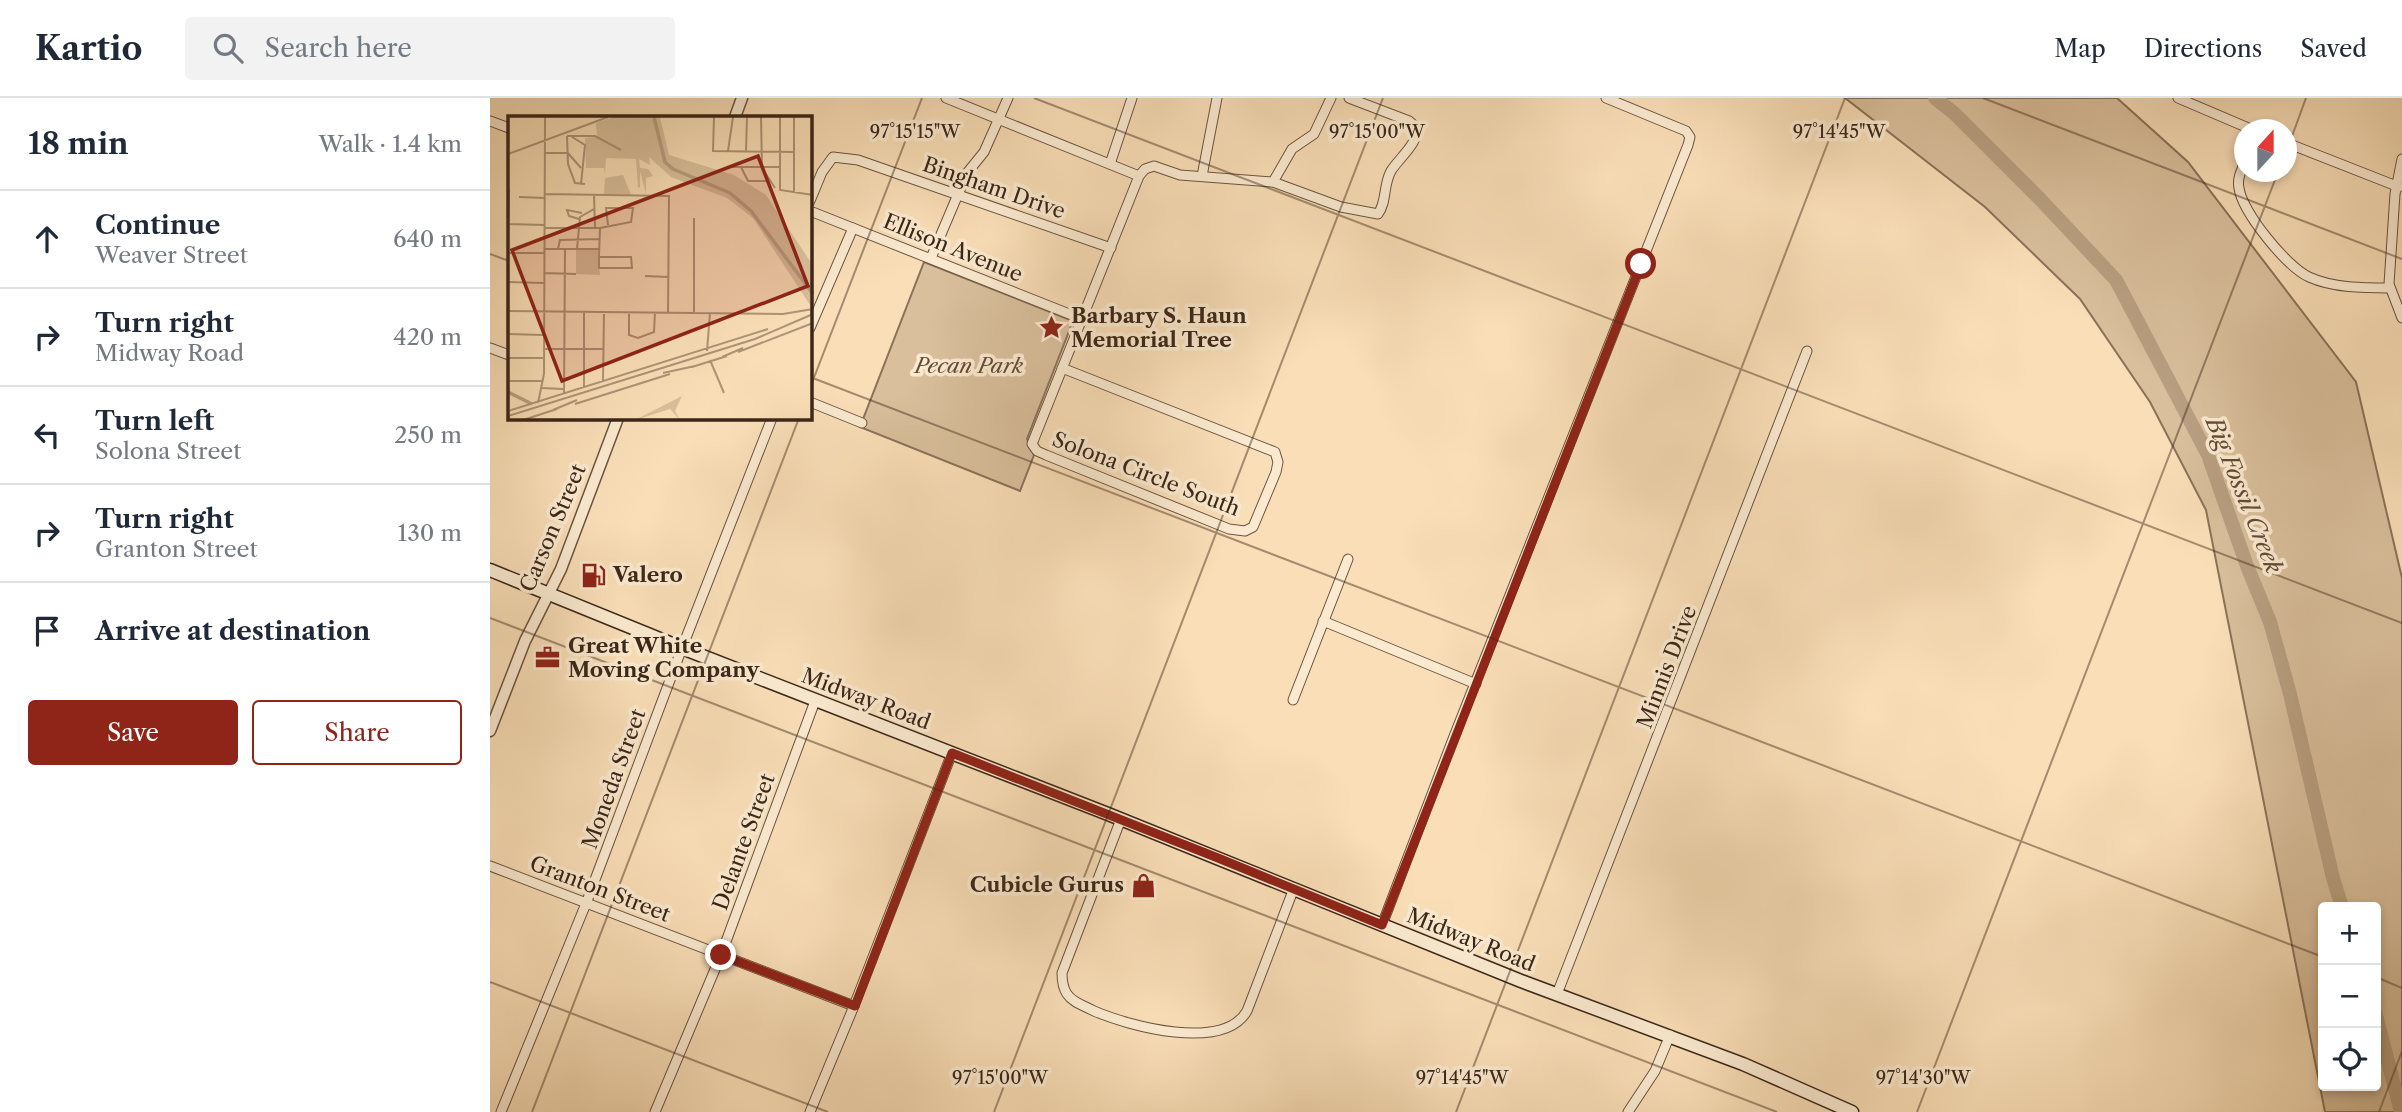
<!DOCTYPE html>
<html lang="en">
<head>
<meta charset="utf-8">
<style>
	body { margin:0; font-family:"Libre Caslon Text",serif; background:#f2f2f3; color:#1f2937 }
	.controls { position:absolute; right:21px; bottom:21px; display:grid; overflow:hidden; border-radius:7px; box-shadow:0 4px 10px #0003 }
	.controls button { width:63px; height:63px; display:grid; place-items:center; padding:0; border:0; border-bottom:2px solid #e0e1e3; background:#fff; color:#1f2937; font:35px sans-serif }
	.compass { position:absolute; left:1744px; top:21px; width:63px; height:63px; border-radius:50%; background:#fff; box-shadow:0 4px 10px #0003; rotate:21deg }
	.stop { position:absolute; width:21px; height:21px; margin:-16px; border:5px solid #8f2418; border-radius:50%; background:#fff }
	.stop.end { background:#8f2418; border-color:#fff; box-shadow:0 2px 7px #0008 }
	.list { margin:0; padding:0; list-style:none }
	h2 { display:flex; justify-content:space-between; align-items:center; height:91px; margin:0; padding:0 28px; font-size:30px }
	h2 small { font-size:23px; font-weight:400; color:#747a83 }
	.list li { display:grid; grid-template-columns:46px 1fr auto; gap:21px; align-items:center; box-sizing:border-box; height:98px; padding:0 28px; border-top:2px solid #e0e1e3 }
	.list b { display:block; font-size:26px; white-space:nowrap }
	.list p { margin:0; font-size:23px; white-space:nowrap; color:#747a83 }
	.list em { font-size:23px; font-style:normal; color:#747a83 }
	.actions { display:flex; gap:14px; padding:21px 28px }
	.actions a { flex:1; padding:16px 0; border:2px solid #8f2418; border-radius:7px; text-align:center; font-size:24px; color:#8f2418 }
	.actions .main { background:#8f2418; color:#fff }
	.icon { flex:none; width:38px; height:38px; fill:none; stroke:currentColor; stroke-width:2; stroke-linecap:round; stroke-linejoin:round }
	.map { position:relative; flex:none; width:1912px; height:1014px; overflow:hidden }
	header { display:flex; align-items:center; gap:42px; box-sizing:border-box; height:98px; padding:0 35px; background:#fff; border-bottom:2px solid #e0e1e3 }
	header strong { font-size:33px }
	nav { display:flex; gap:38px; margin-inline-start:auto; font-size:24px }
	.search { width:490px; height:63px; background:#f2f2f3; display:flex; align-items:center; gap:18px; box-sizing:border-box; padding:0 24px; border-radius:7px; color:#747a83; font-size:26px }
	main { display:flex }
	aside { flex:1; background:#fff }
	.map>svg:first-child { display:block }
	.green { fill:#d9bf9c; stroke:#8a725a; stroke-width:2; fill-rule:evenodd }
	.lines { fill:none; stroke-linecap:round; stroke-linejoin:round }
	.stream { stroke:#866f57; stroke-width:2.5 }
	.river { stroke:#b89f81; stroke-width:14 }
	.minor-casing { stroke:#6a5440; stroke-width:11 }
	.tertiary-casing { stroke:#6a5440; stroke-width:13 }
	.secondary-casing { stroke:#3b2618; stroke-width:15 }
	.minor { stroke:#fbead0; stroke-width:9 }
	.tertiary { stroke:#fbead0; stroke-width:10 }
	.secondary { stroke:#fbead0; stroke-width:12 }
	.route { stroke:#8f2418; stroke-width:9 }
	.ticks { fill:none; stroke:#3b2618; stroke-width:2; stroke-opacity:0.45 }
	.labels { text-anchor:middle; stroke-width:7; stroke-linejoin:round; paint-order:stroke }
	.street-label { font-size:21px; fill:#3b2618; stroke:#fbead0 }
	.poi-label { font-size:21px; font-weight:bold; fill:#3b2618; stroke:#fbead0; text-anchor:start }
	.park-label { font-size:21px; font-style:italic; fill:#624c39; stroke:#fbead0 }
	.water-label { font-size:23px; font-style:italic; fill:#604a38; stroke:#fbead0 }
	.inset-river { fill:none; stroke:#b89f81; stroke-width:3.5 }
	.inset-road { fill:none; stroke:#ad9477; stroke-width:2 }
	.view { fill:#8f2418; fill-opacity:0.15; stroke:#8f2418; stroke-width:3.5 }
	.inset-edge { fill:none; stroke:#3b2618; stroke-width:3.5 }
	.ticks-label { font-size:18px; text-anchor:middle; fill:#3b2618; stroke:#fbead0; stroke-width:7; stroke-linejoin:round; paint-order:stroke }
</style>
</head>
<body>
<header>
<strong>Kartio</strong>
<div class="search"><svg class="icon" aria-label="search" viewBox="0 0 24 24"><circle cx="10" cy="10" r="6"/><path d="M15 15l6 6"/></svg>Search here</div>
<nav><a>Map</a><a>Directions</a><a>Saved</a></nav>
</header>
<main>
<aside>
<h2>18 min<small>Walk · 1.4 km</small></h2>
<ul class="list">
<li><svg class="icon" aria-label="ahead" viewBox="0 0 24 24"><path d="M12 20V5M6 11l6-6 6 6"/></svg><div><b>Continue</b><p>Weaver Street</p></div><em>640 m</em></li>
<li><svg class="icon" aria-label="right" viewBox="0 0 24 24"><path d="M7 20v-9h11M14 6l5 5-5 5"/></svg><div><b>Turn right</b><p>Midway Road</p></div><em>420 m</em></li>
<li><svg class="icon" aria-label="left" viewBox="0 0 24 24"><path d="M17 20v-9H6M10 6l-5 5 5 5"/></svg><div><b>Turn left</b><p>Solona Street</p></div><em>250 m</em></li>
<li><svg class="icon" aria-label="right" viewBox="0 0 24 24"><path d="M7 20v-9h11M14 6l5 5-5 5"/></svg><div><b>Turn right</b><p>Granton Street</p></div><em>130 m</em></li>
<li><svg class="icon" aria-label="arrive" viewBox="0 0 24 24"><path d="M6 21V4h12l-3 4 3 4H6"/></svg><div><b>Arrive at destination</b></div></li>
</ul>
<div class="actions"><a class="main">Save</a><a>Share</a></div>
</aside>
<div class="map">
<svg width="1912" height="1014" viewBox="0 0 1912 1014">
	<rect width="100%" height="100%" fill="#f9deb7"/>
	<filter id="stains"><feTurbulence type="fractalNoise" baseFrequency=".00286" numOctaves="4"/><feColorMatrix values="0 0 0 0 .2 0 0 0 0 .09 0 0 0 0 .02 0 0 0 .5 -.17"/></filter>
	<radialGradient id="worn" r=".72"><stop offset=".6" stop-color="#630" stop-opacity="0"/><stop offset="1" stop-color="#630" stop-opacity=".3"/></radialGradient>
	<g class="green">
		<path d="M1355 0H1627L1698 64 1866 284 1912 480V1014H1835L1716 412 1660 304 1590 201 1495 109ZM1886 809V988H1833V809Z"/>
		<polygon points="434,164 583,223 537,341 544,357 530,393 370,329"/>
	</g>
	<g class="lines">
		<polyline class="stream" points="1907,995 1912,994"/>
		<g class="river">
			<polyline points="1445,0 1465,16 1550,101 1626,182 1718,357 1757,468 1780,524 1800,596 1843,780 1852,809"/>
			<polyline points="1886,917 1911,1014"/>
		</g>
		<defs>
			<g id="minor">
				<polyline points="456,0 649,78"/>
				<polyline points="1688,0 1763,32"/>
				<polyline points="0,23 19,30"/>
				<polyline points="1797,45 1909,89"/>
				<polyline points="1912,61 1905,96 1899,186 1912,220"/>
				<path d="M1755 64C1751 73 1747 81 1749 90 1752 114 1797 169 1819 179 1843 190 1874 190 1900 190"/>
				<polyline points="620,66 642,0"/>
				<polyline points="712,78 727,0"/>
				<polyline points="783,84 802,51 824,36 841,0"/>
				<polyline points="320,103 332,74 343,59 368,62 621,150"/>
				<polyline points="320,113 592,221"/>
				<polyline points="441,160 477,75 494,54 518,0"/>
				<polyline points="320,230 363,130"/>
				<polyline points="0,250 19,257"/>
				<path d="M572 270 785 354 788 364 786 374 763 429 755 433 739 431 556 357 547 353 542 346 649 78 655 71 664 68 690 77 783 84 851 109 888 116C897 104 893 87 901 73 909 60 928 46 927 30L919 23 859 0"/>
				<polyline points="320,304 372,325"/>
				<polyline points="833,523 986,586"/>
				<polyline points="803,602 858,461"/>
				<path d="M631 721 572 875C572 882 573 890 577 896 583 905 595 908 604 913 639 928 733 954 757 913L804 790"/>
				<polyline points="0,768 364,908"/>
				<polyline points="892,827 963,641 1198,47 1200,39 1196,33 1116,0"/>
				<polyline points="1067,896 1317,253"/>
				<polyline points="11,1014 97,803 192,550 282,320"/>
				<polyline points="165,1014 231,857 325,603"/>
				<polyline points="320,1014 364,908 462,655"/>
				<polyline points="1138,1014 1165,973 1180,937"/>
			</g>
			<g id="tertiary">
				<polyline points="245,19 252,0"/>
				<polyline points="0,633 35,543 71,471 128,320"/>
			</g>
			<polyline id="secondary" points="0,472 192,550 618,716 1031,883 1253,966 1362,1014"/>
		</defs>
		<use href="#minor" class="minor-casing"/>
		<use href="#tertiary" class="tertiary-casing"/>
		<use href="#secondary" class="secondary-casing"/>
		<use href="#minor" class="minor"/>
		<use href="#tertiary" class="tertiary"/>
		<use href="#secondary" class="secondary"/>
	</g>
	<g class="lines">
		<polyline class="route" points="231,857 365,908 462,655 728,760 892,827 1151,166"/>
	</g>
	<path class="ticks" d="M544 0 1912 525M1493 0 1912 161M1797 52 1816 0M0 156 19 163M320 279 1833 859M320 290 432 0M0 520 1287 1014M1886 879 1912 890M0 884 338 1014M42 1014 309 320M504 1014 893 0M966 1014 1355 0M1427 1014 1788 74M1889 1014 1912 953"/>
	<defs>
		<symbol id="sight-bare" viewBox="-9 -9 18 18"><path d="M0-6L1.8-2.2L6-1.7L2.9 1.2L3.7 5.4L0 3.3L-3.7 5.4L-2.9 1.2L-6-1.7L-1.8-2.2Z" fill="#8f2418" stroke="#fbead0" stroke-width="2.5" paint-order="stroke"/></symbol>
		<symbol id="fuel-bare" viewBox="-9 -9 18 18"><path d="M-5.5-6h7V0h2V4h1.3V-2.5L3-4.5l.8-.8L6-3V5H2.5V1h-1V6h-7ZM-4.2-4.7v3.2H.2V-4.7Z" fill="#8f2418" stroke="#fbead0" stroke-width="2.5" paint-order="stroke"/></symbol>
		<symbol id="office-bare" viewBox="-9 -9 18 18"><path d="M-6-3h4V-5.5h4V-3h4V5H-6ZM-1-4.5V-3h2v-1.5ZM-6 0V1H6V0Z" fill="#8f2418" stroke="#fbead0" stroke-width="2.5" paint-order="stroke"/></symbol>
		<symbol id="shop-bare" viewBox="-9 -9 18 18"><path d="M-5-2.5h2.3a2.7 3.5 0 0 1 5.4 0H5L5.5 6h-11ZM-1.5-2.5h3a1.5 2.3 0 0 0-3 0Z" fill="#8f2418" stroke="#fbead0" stroke-width="2.5" paint-order="stroke"/></symbol>
	</defs>
	<g fill-rule="evenodd">
		<use href="#sight-bare" x="544" y="212" width="35" height="35"/>
		<use href="#fuel-bare" x="86" y="460" width="35" height="35"/>
		<use href="#office-bare" x="40" y="542" width="35" height="35"/>
		<use href="#shop-bare" x="636" y="770" width="35" height="35"/>
	</g>
	<g class="labels">
		<g class="street-label">
			<text transform="translate(504 90) rotate(19)" y="7">Bingham Drive</text>
			<text transform="translate(463 150) rotate(22)" y="7">Ellison Avenue</text>
			<text transform="translate(656 376) rotate(21)" y="7">Solona Circle South</text>
			<text transform="translate(63 430) rotate(-67)" y="7">Carson Street</text>
			<text transform="translate(1177 569) rotate(-69)" y="7">Minnis Drive</text>
			<text transform="translate(376 601) rotate(21)" y="7">Midway Road</text>
			<text transform="translate(124 681) rotate(-70)" y="7">Moneda Street</text>
			<text transform="translate(254 744) rotate(-70)" y="7">Delante Street</text>
			<text transform="translate(110 791) rotate(21)" y="7">Granton Street</text>
			<text transform="translate(981 842) rotate(22)" y="7">Midway Road</text>
		</g>
		<g class="poi-label">
			<text x="581" y="225">Barbary S. Haun<tspan x="581" dy="24">Memorial Tree</tspan></text>
			<text x="123" y="484">Valero</text>
			<text x="78" y="555">Great White<tspan x="78" dy="24">Moving Company</tspan></text>
			<text x="634" y="794" text-anchor="end">Cubicle Gurus</text>
		</g>
		<g class="park-label">
			<text x="479" y="275">Pecan Park</text>
		</g>
		<g class="water-label">
			<text transform="translate(1754 397) rotate(68)" y="8">Big Fossil Creek</text>
		</g>
	</g>
	<g transform="translate(18 18)">
		<rect width="304" height="304" fill="#f9deb7"/>
		<path d="M106 1H152L161 39 226 59 258 79 304 148V192L245 102 219 82 163 61 141 41 142 49 131 43 132 52 140 53 145 60 138 62V78L132 55V71L130 72 128 43 98 42 97 59 96 52H78L77 22 89 21 88 7ZM115 59 123 79 96 78 97 62ZM68 134H90L92 159 68 158ZM174 280 167 295 172 304 162 293 127 304Z" fill="#d9bf9c"/>
		<path class="inset-river" d="M146 1 157 46 165 53 222 77 243 95 305 178M0 276 24 288"/>
		<path class="inset-road" d="M206 1 205 35 286 36M253 1 254 52 267 72M272 1V74L305 79M286 1V76M59 20H87L113 34M59 20 60 48 67 67 77 68M64 21 77 29 73 68M220 35 225 1M238 35 239 1M59 36 73 52M37 37H59M0 38 100 1M221 51H272M233 51 240 65H258M1 73 0 108 37 109M37 78 161 80 160 197M86 78 87 112M11 81 37 82M71 103 61 100 59 94 74 97M37 112H92L123 106 125 92H98L100 109M37 133H91M50 133 52 124 91 123M69 133 72 101 86 93M0 137H37M91 141H123L124 152H91V140L92 112M36 157 68 158M137 160 160 161M0 166 36 167M0 195 275 198 305 193M121 196V219L130 222 146 216 147 196M186 197V102M0 218 35 219M35 233H96M199 235 202 197M230 236 305 207M214 241 235 232M0 242H35M202 244 216 277M184 251 219 240M155 257 187 250M0 265H35M95 265 96 196M34 272 55 273M76 272V196M56 278 57 133M30 287 36 258 37 1M67 288 162 258M45 294 69 284M0 295 260 213M0 300 247 223 305 198M15 304 49 293"/>
		<path class="view" d="M250 40 300 170 54 265 4 134Z"/>
		<rect width="304" height="304" class="inset-edge"/>
	</g>
	<g class="ticks-label">
		<text x="425" y="40">97°15'15"W</text>
		<text x="887" y="40">97°15'00"W</text>
		<text x="1349" y="40">97°14'45"W</text>
		<text x="510" y="986">97°15'00"W</text>
		<text x="972" y="986">97°14'45"W</text>
		<text x="1433" y="986">97°14'30"W</text>
	</g>
	<rect width="100%" height="100%" filter="url(#stains)"/>
	<rect width="100%" height="100%" fill="url(#worn)"/>
</svg>
<div class="controls">
<button>+</button>
<button>−</button>
<button><svg class="icon" aria-label="locate" viewBox="0 0 24 24"><circle cx="12" cy="12" r="6"/><path d="M12 2v4M12 18v4M2 12h4M18 12h4"/></svg></button>
</div>
<svg class="compass" viewBox="-18 -18 36 36"><path d="M0-13l5 13h-10z" fill="#e53935"/><path d="M0 13l5-13h-10z" fill="#747a83"/></svg>
<div class="stop" style="left:1151px;top:166px"></div>
<div class="stop end" style="left:231px;top:857px"></div>
</div>
</main>
</body>
</html>
